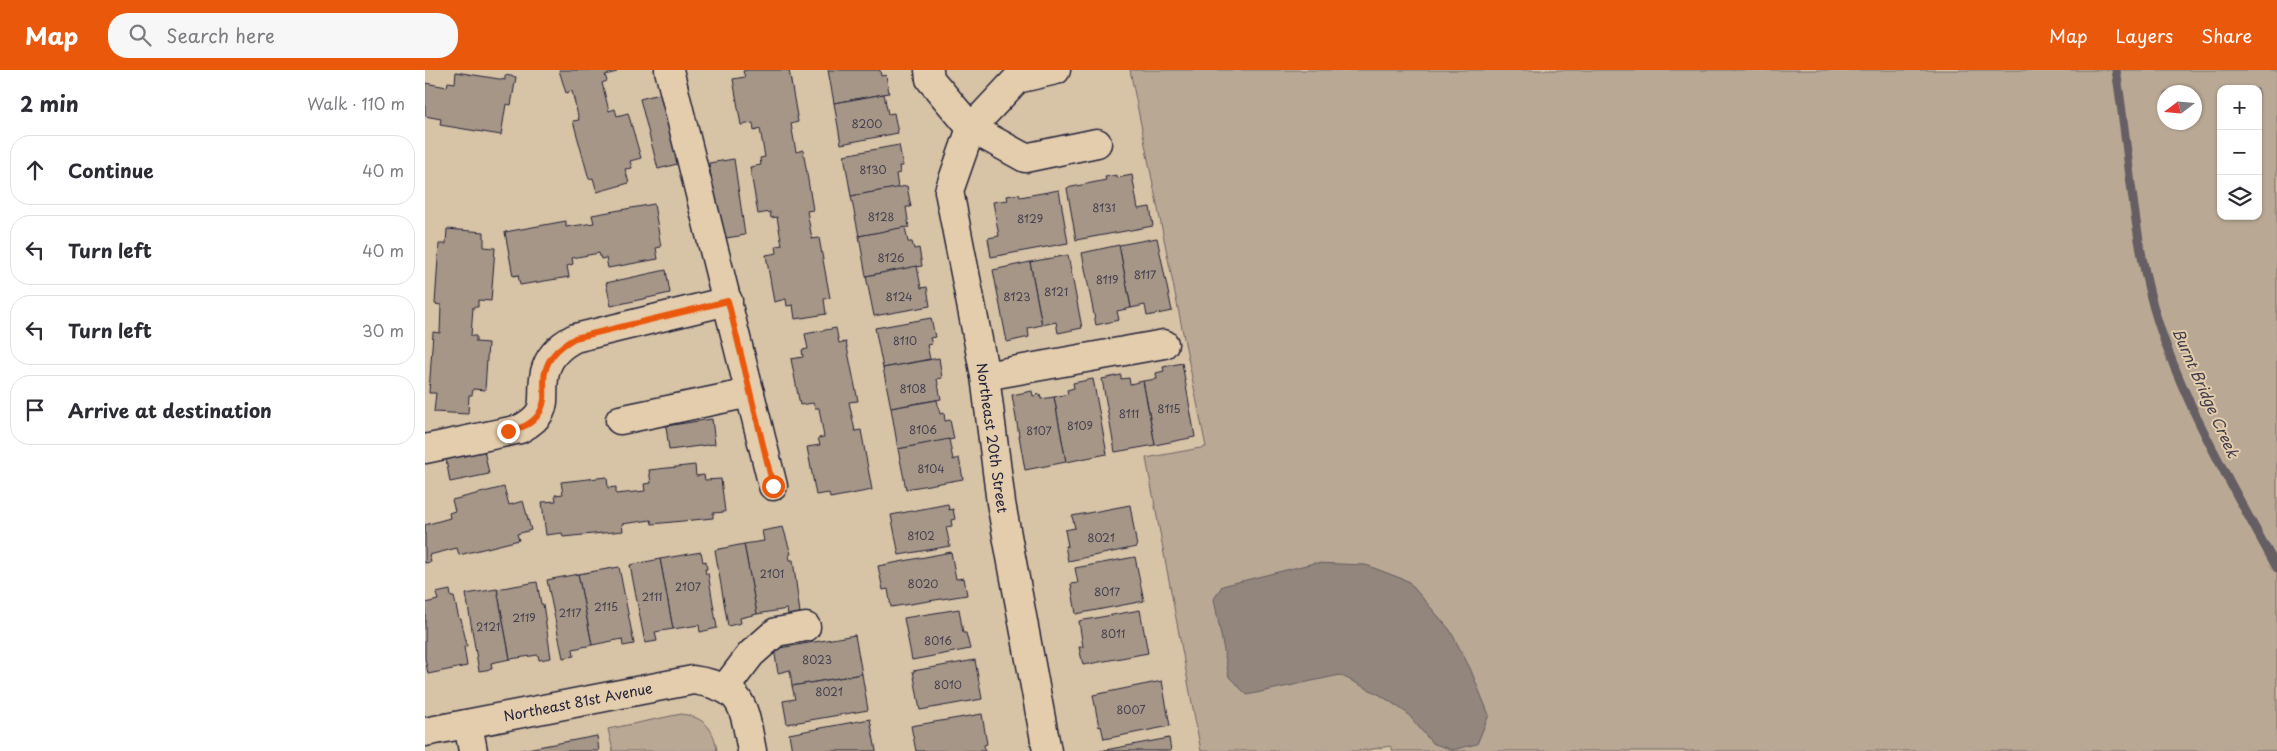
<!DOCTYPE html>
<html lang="en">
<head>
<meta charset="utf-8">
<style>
	body { margin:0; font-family:"Playpen Sans",sans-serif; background:#f7f7f7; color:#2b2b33 }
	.controls { position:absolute; right:15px; top:15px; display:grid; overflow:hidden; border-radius:10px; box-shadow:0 1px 4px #0004 }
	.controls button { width:45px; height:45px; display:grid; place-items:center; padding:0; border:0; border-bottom:1px solid #e1e1e2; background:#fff; color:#2b2b33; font:25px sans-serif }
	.compass { position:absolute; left:1732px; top:15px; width:45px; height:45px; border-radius:50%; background:#fff; box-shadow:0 1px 4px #0004; rotate:254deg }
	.stop { position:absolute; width:15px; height:15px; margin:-11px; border:4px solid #ea580c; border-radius:50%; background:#fff }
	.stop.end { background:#ea580c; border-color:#fff; box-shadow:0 1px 5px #0008 }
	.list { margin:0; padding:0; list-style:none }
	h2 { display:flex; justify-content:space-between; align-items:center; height:65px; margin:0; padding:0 20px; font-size:21px }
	h2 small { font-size:16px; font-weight:400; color:#7c7c81 }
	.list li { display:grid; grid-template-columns:32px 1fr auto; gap:15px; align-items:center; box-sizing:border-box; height:70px; margin:0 10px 10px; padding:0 10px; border:1px solid #e1e1e2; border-radius:20px }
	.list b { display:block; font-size:19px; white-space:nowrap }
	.list em { font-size:16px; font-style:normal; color:#7c7c81 }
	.icon { flex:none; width:28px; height:28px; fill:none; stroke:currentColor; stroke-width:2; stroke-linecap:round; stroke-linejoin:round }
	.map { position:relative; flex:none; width:1852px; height:681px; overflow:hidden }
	header { display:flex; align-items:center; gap:30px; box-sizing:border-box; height:70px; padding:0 25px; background:#ea580c; color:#fff }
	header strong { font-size:24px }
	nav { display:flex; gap:28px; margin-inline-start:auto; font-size:18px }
	.search { width:350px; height:45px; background:#f7f7f7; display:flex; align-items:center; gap:12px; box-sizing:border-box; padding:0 18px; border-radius:20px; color:#7c7c81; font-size:19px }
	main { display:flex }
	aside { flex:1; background:#fff }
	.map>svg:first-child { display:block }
	.green { fill:#b9a894; stroke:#6e6568; fill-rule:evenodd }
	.water { fill:#92867d; stroke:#655e63 }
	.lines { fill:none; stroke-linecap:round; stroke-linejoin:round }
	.stream { stroke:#655e63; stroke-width:9 }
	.building { fill:#a59687; stroke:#22223b }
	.minor-casing { stroke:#22223b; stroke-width:31 }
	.minor { stroke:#e3cdac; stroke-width:28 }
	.route { stroke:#ea580c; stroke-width:6 }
	.labels { text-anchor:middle; stroke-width:4; stroke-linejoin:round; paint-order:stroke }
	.number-label { font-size:11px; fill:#433f4e }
	.street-label { font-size:14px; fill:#22223b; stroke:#e3cdac }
	.water-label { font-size:15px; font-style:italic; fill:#3e3b4c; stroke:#e3cdac }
</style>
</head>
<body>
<header>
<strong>Map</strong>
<div class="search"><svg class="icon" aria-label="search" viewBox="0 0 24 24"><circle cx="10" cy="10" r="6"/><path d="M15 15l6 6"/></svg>Search here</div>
<nav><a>Map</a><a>Layers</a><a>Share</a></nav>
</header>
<main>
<aside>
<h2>2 min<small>Walk · 110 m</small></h2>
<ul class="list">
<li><svg class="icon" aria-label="ahead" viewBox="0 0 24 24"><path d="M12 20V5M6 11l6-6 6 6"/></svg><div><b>Continue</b></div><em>40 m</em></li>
<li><svg class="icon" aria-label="left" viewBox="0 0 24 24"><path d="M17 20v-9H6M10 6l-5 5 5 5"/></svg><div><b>Turn left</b></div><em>40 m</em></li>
<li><svg class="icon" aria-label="left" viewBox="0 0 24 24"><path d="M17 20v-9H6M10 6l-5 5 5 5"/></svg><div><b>Turn left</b></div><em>30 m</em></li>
<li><svg class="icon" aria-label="arrive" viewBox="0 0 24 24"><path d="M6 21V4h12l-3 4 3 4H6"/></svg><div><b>Arrive at destination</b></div></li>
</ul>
</aside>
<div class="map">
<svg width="1852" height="681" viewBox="0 0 1852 681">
	<rect width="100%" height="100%" fill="#d7c3a5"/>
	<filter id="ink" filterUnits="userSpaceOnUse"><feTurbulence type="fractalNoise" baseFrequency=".02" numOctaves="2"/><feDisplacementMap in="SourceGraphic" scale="10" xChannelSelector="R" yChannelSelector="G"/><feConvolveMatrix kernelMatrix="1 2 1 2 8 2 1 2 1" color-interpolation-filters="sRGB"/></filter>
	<g filter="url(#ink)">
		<g class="green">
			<path d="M705 0H1852V681H968L965 676 937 681H776L721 388 781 377ZM1796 19H1833V146H1796ZM1740 22H1770V52H1740Z"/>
			<path d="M256 644C280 647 289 659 292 681H188L183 659Z"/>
		</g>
		<polygon class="water" points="889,493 941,495 983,511 1025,560 1045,598 1064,645 1052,674 1027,680 1007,673 982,643 955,625 915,605 822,625 804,607 789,529 797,516"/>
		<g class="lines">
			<path class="stream" d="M1691 0C1703 74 1707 151 1725 224 1748 316 1806 414 1852 498"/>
		</g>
		<g class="building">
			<polygon points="134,0 192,0 192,2 180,5 182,11 177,13 184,41 190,39 192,46 203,43 216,88 205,91 207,98 200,99 204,113 172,122 168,108 164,109 148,51 154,50 147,21 141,23"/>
			<polygon points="364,0 373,52 366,54 371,82 378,80 388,140 382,141 387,169 394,168 405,228 399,229 401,244 370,249 368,235 362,236 361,229 349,232 341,185 352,183 351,176 357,175 352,147 346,148 345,142 333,144 325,97 336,95 335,88 340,87 335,59 329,61 328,53 316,55 308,9 320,7 318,1 322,0"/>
			<polygon points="403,0 455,0 456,6 461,5 464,23 409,33"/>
			<polygon points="31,2 80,10 80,5 91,7 86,35 81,34 76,65 15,55 16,49 0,46 0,13 22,17 23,12 30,13"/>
			<polygon points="238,23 256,93 233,99 215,29"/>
			<polygon points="459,24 463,44 469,43 473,63 416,74 409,33"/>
			<polygon points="474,75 478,96 474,96 475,103 471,104 473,118 426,126 419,85"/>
			<polygon points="309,89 320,165 295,169 284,93"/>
			<polygon points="692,105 692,108 707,105 713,139 725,137 728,156 651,170 642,118 681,110 680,107"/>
			<polygon points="482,116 486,137 481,137 484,157 434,166 426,126"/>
			<polygon points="634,120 643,173 566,187 563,168 574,166 568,132 583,130 582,126 594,124 595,127"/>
			<polygon points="229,134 236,177 231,178 233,189 183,198 181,188 176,189 174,183 147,188 148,194 142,196 144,207 95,215 93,205 88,206 80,162 141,151 141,157 169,153 167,145"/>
			<polygon points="480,157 483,172 487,172 489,179 494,178 497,196 441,206 434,166"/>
			<polygon points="22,159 59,162 59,177 70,178 66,231 53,230 53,237 48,237 46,266 51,266 51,272 63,273 60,320 48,319 47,325 44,325 43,344 9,342 11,323 4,323 8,262 15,263 16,235 10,234 14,174 21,174"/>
			<polygon points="732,168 747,241 722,246 720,235 706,238 694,175"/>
			<polygon points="694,175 706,238 692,241 694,250 671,255 657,183"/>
			<polygon points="643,185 657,258 633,263 631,252 617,255 605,192"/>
			<polygon points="605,192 617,255 603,258 604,267 582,272 568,200"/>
			<polygon points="492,196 496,218 502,217 505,236 449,246 441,206"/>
			<polygon points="241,200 245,223 186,236 181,213"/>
			<polygon points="506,248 510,267 505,268 507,274 502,275 505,289 458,298 450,258"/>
			<polygon points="411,258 414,273 421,272 433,331 424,332 430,361 436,360 447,420 405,428 404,423 391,425 382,377 395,375 393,368 399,367 394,338 390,338 388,333 375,335 366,289 378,287 377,280 383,279 380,264"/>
			<polygon points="514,288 517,308 512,309 516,329 466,338 458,298"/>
			<polygon points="757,293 770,367 730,375 718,311 732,309 731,303 739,301 738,297"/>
			<polygon points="696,305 696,309 704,308 705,314 718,311 730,375 690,382 677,309"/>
			<polygon points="668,309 682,384 641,392 629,327 643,324 642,320 649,318 648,313"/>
			<polygon points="607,321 608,326 615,324 616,329 629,327 641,392 600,400 587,325"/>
			<polygon points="512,330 515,344 519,343 520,351 525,350 529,369 473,379 466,338"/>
			<polygon points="287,349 290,374 244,380 241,356"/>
			<polygon points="524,369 528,390 534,388 538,409 481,419 473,379"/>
			<polygon points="59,380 64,404 25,412 21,389"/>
			<polygon points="270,395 271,406 279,405 280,410 296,409 300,442 288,443 288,448 227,454 226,450 197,454 198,461 138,467 137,463 121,465 117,432 131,431 130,425 138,424 136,412 182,407 183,418 191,417 191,424 220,421 219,414 226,413 224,400"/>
			<polygon points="79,417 84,435 98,431 106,460 92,464 94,470 34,485 32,478 4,485 6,492 0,493 0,455 25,448 24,443 30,441 27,430"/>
			<polygon points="523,434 524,440 528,439 530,449 526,450 527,456 521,457 525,476 474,485 466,445"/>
			<polygon points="705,435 712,477 643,491 640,476 643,476 640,460 650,458 647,446"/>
			<polygon points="358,457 366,484 364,485 365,490 368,490 375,543 363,545 362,539 332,544 319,474 339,471 337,461"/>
			<polygon points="319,474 332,544 315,548 316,553 303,556 290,480"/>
			<polygon points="276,482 278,492 281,491 282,499 280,499 281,504 283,503 292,558 275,562 274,555 248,559 235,489"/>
			<polygon points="526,482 531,509 539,508 542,525 466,537 463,519 458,520 453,496"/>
			<polygon points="710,487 719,531 651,544 646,514 653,513 650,498"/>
			<polygon points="235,489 248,559 230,562 232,571 220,573 205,495"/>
			<polygon points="194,497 209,574 198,576 197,569 167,575 153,504"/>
			<polygon points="153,504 167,575 148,579 149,586 138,588 122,510"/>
			<polygon points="112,512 116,534 118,534 126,588 114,590 113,585 85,589 72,519"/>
			<polygon points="72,519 85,589 66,593 67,599 54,601 41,524"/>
			<polygon points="25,520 26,527 29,527 34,549 36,549 42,576 39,577 42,596 3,604 0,588 0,533 13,530 11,523"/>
			<polygon points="534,539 538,563 541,563 545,579 487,590 479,548"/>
			<polygon points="715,540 723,583 658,595 654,577 658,577 654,551"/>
			<polygon points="430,565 437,604 367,616 365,600 353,603 349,579"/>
			<polygon points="550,590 557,629 495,640 488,601"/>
			<polygon points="437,604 443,640 362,654 358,631 370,629 367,616"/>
			<polygon points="737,611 745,656 679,669 676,656 674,657 668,625"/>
			<polygon points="557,644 562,674 559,675 560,681 491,681 486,656"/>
			<polygon points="445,649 451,681 367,681 364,664"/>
			<polygon points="172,666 174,681 91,681"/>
			<polygon points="744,668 746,681 675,681"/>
		</g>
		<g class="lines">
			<defs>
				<g id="minor">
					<polyline points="244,0 348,416"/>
					<polyline points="504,0 505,9 546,58 600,88 672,73"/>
					<polyline points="560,306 739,274"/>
					<polyline points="195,350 325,323"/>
					<path d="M0 379 95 359C128 341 114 330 120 302 124 285 136 275 150 268L303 231"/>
					<polyline points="300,618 326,584 351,562 381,557"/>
					<polyline points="43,654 48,681"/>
					<path id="s1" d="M0 662 268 610C320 618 318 635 327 681"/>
					<polyline points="622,681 576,433 560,306 524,121 546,58 592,9 631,0"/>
				</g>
			</defs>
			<use href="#minor" class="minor-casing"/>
			<use href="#minor" class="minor"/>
		</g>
	</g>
	<g class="lines" filter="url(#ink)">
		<path class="route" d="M83 361C101 358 116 349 119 330 120 321 118 311 120 302 124 285 136 276 150 268L303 231 348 416"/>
	</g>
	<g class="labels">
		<g class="number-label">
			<text x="442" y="58">8200</text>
			<text x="448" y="104">8130</text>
			<text x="679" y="142">8131</text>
			<text x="456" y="151">8128</text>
			<text x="605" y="153">8129</text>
			<text x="466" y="192">8126</text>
			<text x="720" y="209">8117</text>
			<text x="682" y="214">8119</text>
			<text x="631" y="226">8121</text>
			<text x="474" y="231">8124</text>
			<text x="592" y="231">8123</text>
			<text x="480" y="275">8110</text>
			<text x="488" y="323">8108</text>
			<text x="744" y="343">8115</text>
			<text x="704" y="348">8111</text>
			<text x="655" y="360">8109</text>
			<text x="498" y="364">8106</text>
			<text x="614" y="365">8107</text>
			<text x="506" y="403">8104</text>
			<text x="496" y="470">8102</text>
			<text x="676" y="472">8021</text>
			<text x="347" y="508">2101</text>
			<text x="498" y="518">8020</text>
			<text x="263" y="521">2107</text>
			<text x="682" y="526">8017</text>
			<text x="227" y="531">2111</text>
			<text x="181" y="541">2115</text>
			<text x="145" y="547">2117</text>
			<text x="99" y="552">2119</text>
			<text x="63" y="561">2121</text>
			<text x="688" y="568">8011</text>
			<text x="513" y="575">8016</text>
			<text x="392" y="594">8023</text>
			<text x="523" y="619">8010</text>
			<text x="404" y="626">8021</text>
			<text x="706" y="644">8007</text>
		</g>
		<g class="street-label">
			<text transform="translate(567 368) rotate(82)" y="5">Northeast 20th Street</text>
			<text dy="5" stroke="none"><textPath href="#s1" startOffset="156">Northeast 81st Avenue</textPath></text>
		</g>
		<g class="water-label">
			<text transform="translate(1780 323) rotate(66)" y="5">Burnt Bridge Creek</text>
		</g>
	</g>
</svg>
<div class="controls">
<button>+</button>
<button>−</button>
<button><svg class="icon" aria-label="layers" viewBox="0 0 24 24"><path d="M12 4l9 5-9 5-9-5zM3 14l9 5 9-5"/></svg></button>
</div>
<svg class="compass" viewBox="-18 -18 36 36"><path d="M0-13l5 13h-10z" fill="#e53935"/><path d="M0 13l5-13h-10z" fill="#7c7c81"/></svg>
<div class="stop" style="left:348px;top:416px"></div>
<div class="stop end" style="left:83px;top:361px"></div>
</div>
</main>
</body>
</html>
